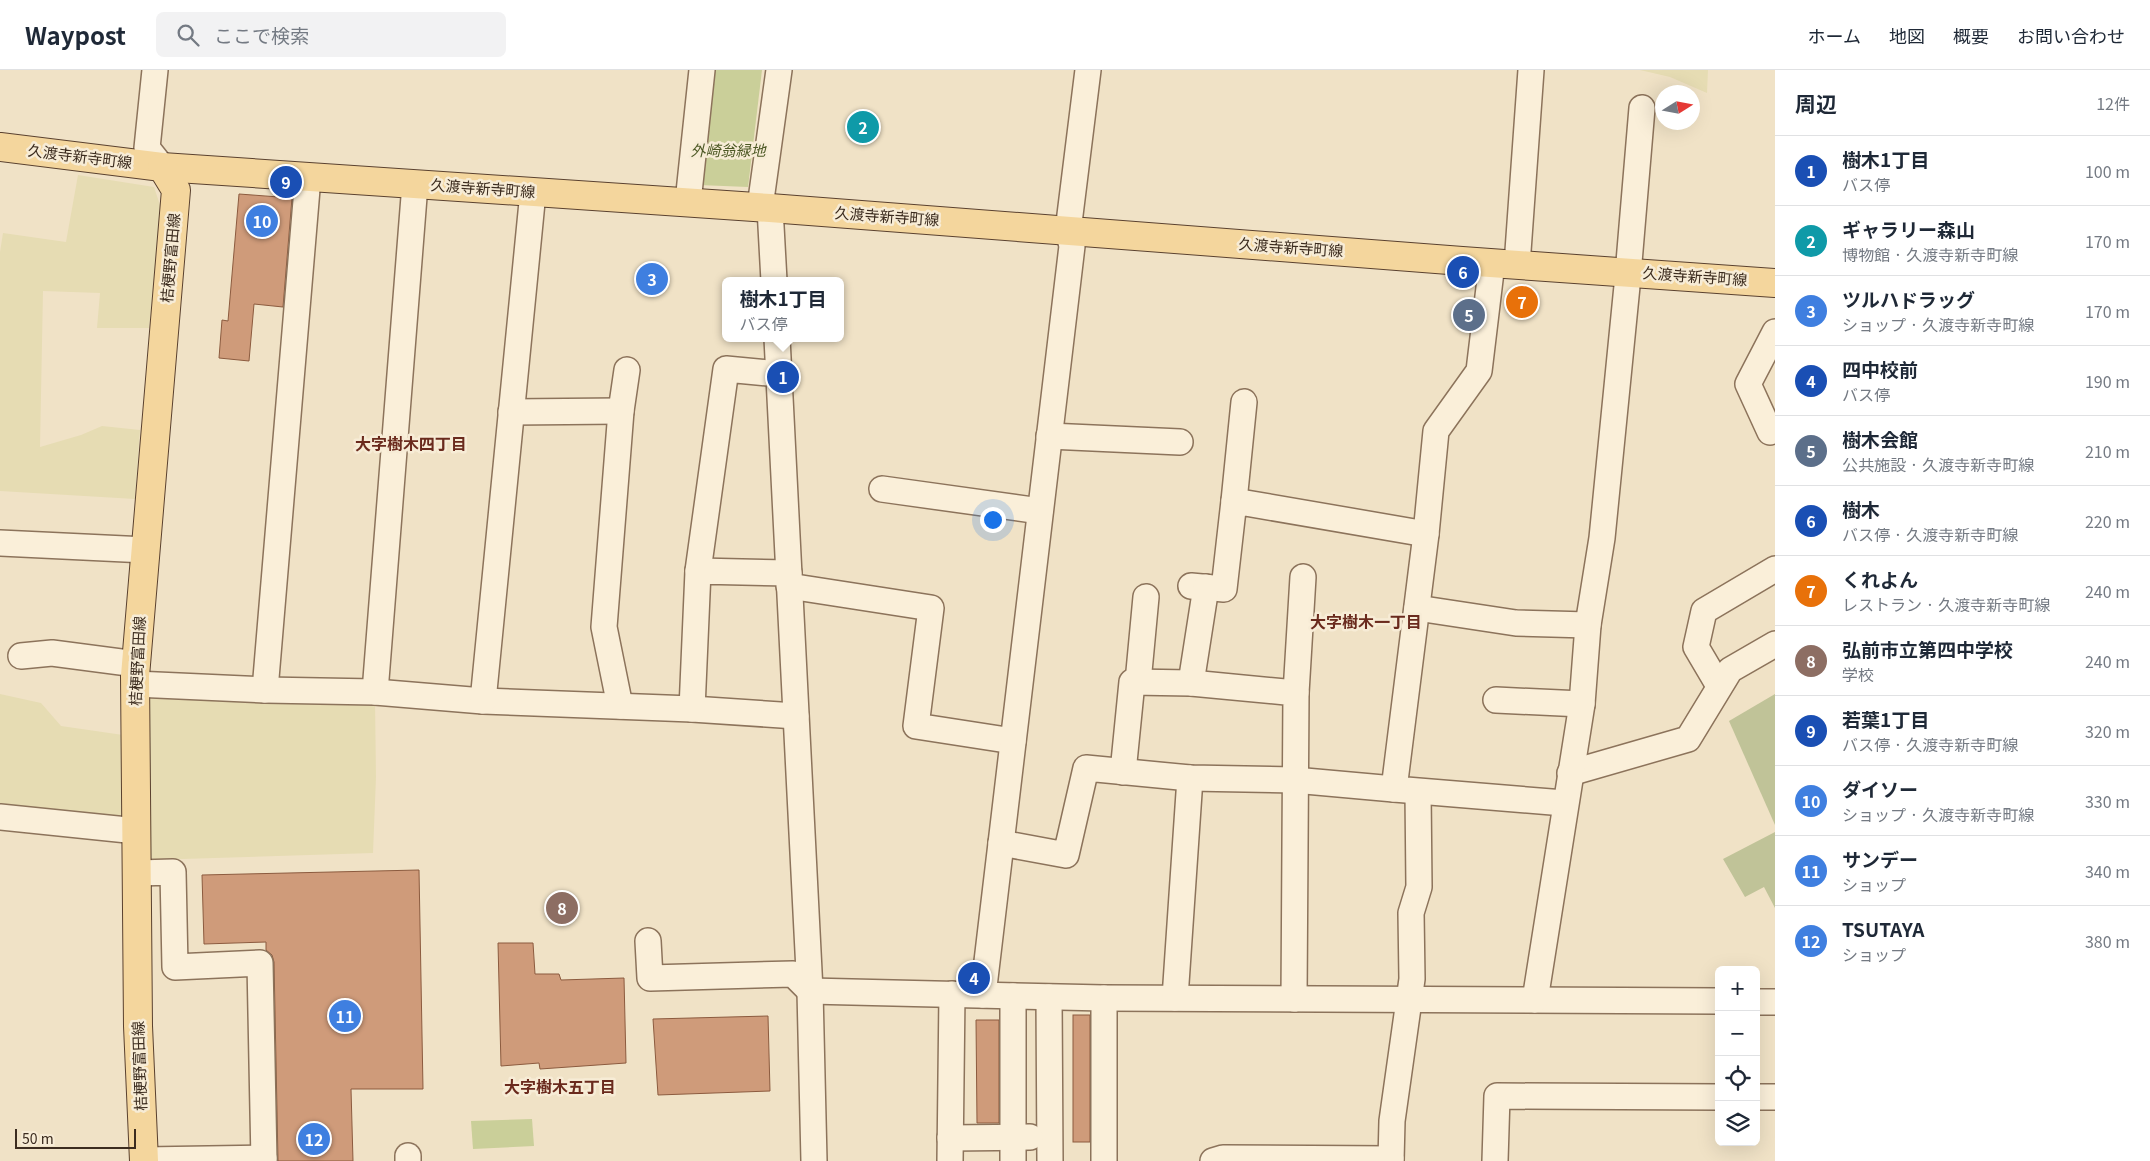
<!DOCTYPE html>
<html lang="ja">
<head>
<meta charset="utf-8">
<style>
	body { margin:0; font-family:Georgia,"Noto Sans JP",serif; background:#f2f2f3; color:#1f2937 }
	.controls { position:absolute; right:15px; bottom:15px; display:grid; overflow:hidden; border-radius:8px; box-shadow:0 5px 20px #0002 }
	.controls button { width:45px; height:45px; display:grid; place-items:center; padding:0; border:0; border-bottom:1px solid #e0e1e3; background:#fff; color:#1f2937; font:25px sans-serif }
	.compass { position:absolute; left:1655px; top:15px; width:45px; height:45px; border-radius:50%; background:#fff; box-shadow:0 5px 20px #0002; rotate:79deg }
	.scale { position:absolute; left:15px; bottom:12px; width:121px; box-sizing:border-box; padding-left:5px; border:2px solid #3c2c1f; border-top:0; font-size:14px; line-height:18px; white-space:nowrap; color:#3c2c1f; -webkit-text-stroke:4px #f7ecd6; paint-order:stroke }
	.you { position:absolute; left:992px; top:449px; width:18px; height:18px; margin:-12px; border:4px solid #fff; border-radius:50%; background:#1a73e8; box-shadow:0 0 0 8px #1a73e833 }
	.badge { display:grid; place-items:center; width:32px; height:32px; border-radius:50%; background:#2563eb; color:#fff; font-size:16px; font-weight:700 }
	.pin { position:absolute; translate:-50% -50%; border:2px solid #fff; box-shadow:0 1px 5px #0006 }
	.popup { position:absolute; left:722px; top:207px; width:122px; height:65px; box-sizing:border-box; display:grid; place-content:center; border-radius:8px; background:#fff; filter:drop-shadow(0 1px 4px #0005); font-size:16px; white-space:nowrap; color:#747a83 }
	.popup b { font-size:19px; color:#1f2937 }
	.popup::after { content:''; position:absolute; left:50%; top:100%; margin-left:-10px; border:10px solid transparent; border-top-color:#fff }
	.list { margin:0; padding:0; list-style:none }
	h2 { display:flex; justify-content:space-between; align-items:center; height:65px; margin:0; padding:0 20px; font-size:21px }
	h2 small { font-size:16px; font-weight:400; color:#747a83 }
	.list li { display:grid; grid-template-columns:32px 1fr auto; gap:15px; align-items:center; box-sizing:border-box; height:70px; padding:0 20px; border-top:1px solid #e0e1e3 }
	.list b { display:block; font-size:19px; white-space:nowrap }
	.list p { margin:0; font-size:16px; white-space:nowrap; color:#747a83 }
	.list em { font-size:16px; font-style:normal; color:#747a83 }
	.icon { flex:none; width:28px; height:28px; fill:none; stroke:currentColor; stroke-width:2; stroke-linecap:round; stroke-linejoin:round }
	.map { position:relative; flex:none; width:1775px; height:1091px; overflow:hidden }
	header { display:flex; align-items:center; gap:30px; box-sizing:border-box; height:70px; padding:0 25px; background:#fff; border-bottom:1px solid #e0e1e3 }
	header strong { font-size:24px }
	nav { display:flex; gap:28px; margin-inline-start:auto; font-size:18px }
	.search { width:350px; height:45px; background:#f2f2f3; display:flex; align-items:center; gap:12px; box-sizing:border-box; padding:0 18px; border-radius:8px; color:#747a83; font-size:19px }
	main { display:flex }
	aside { flex:1; background:#fff }
	.map>svg:first-child { display:block }
	.farmland { fill:#e6dcb3 }
	.green { fill:#cacf99 }
	.cemetery { fill:#c0c398 }
	.building { fill:#cf9b7a; stroke:#8c5b3f }
	.lines { fill:none; stroke-linecap:round; stroke-linejoin:round }
	.minor-casing { stroke:#8c735b; stroke-width:28 }
	.major-casing { stroke:#5a412f; stroke-width:30 }
	.minor { stroke:#faefd9; stroke-width:25 }
	.major { stroke:#f4d69d; stroke-width:28 }
	.labels { text-anchor:middle; stroke-width:5; stroke-linejoin:round; paint-order:stroke }
	.park-label { font-size:15px; font-style:italic; fill:#4d5925; stroke:#f7ecd6 }
	.street-label { font-size:15px; fill:#3c2c1f; stroke:#f7ecd6 }
	.neighbourhood-label { font-size:16px; font-weight:bold; fill:#6a2a1d; stroke:#f7ecd6 }
</style>
</head>
<body>
<header>
<strong>Waypost</strong>
<div class="search"><svg class="icon" aria-label="search" viewBox="0 0 24 24"><circle cx="10" cy="10" r="6"/><path d="M15 15l6 6"/></svg>ここで検索</div>
<nav><a>ホーム</a><a>地図</a><a>概要</a><a>お問い合わせ</a></nav>
</header>
<main>
<div class="map">
<svg width="1775" height="1091" viewBox="0 0 1775 1091">
	<rect width="100%" height="100%" fill="#f0e2c6"/>
	<g class="farmland">
		<polygon points="1640,0 1708,0 1707,23 1670,7"/>
		<polygon points="78,105 154,117 162,141 149,258 97,258 100,223 43,221 40,377 81,365 102,356 140,360 135,429 0,421 0,182 3,163 66,172"/>
		<polygon points="148,622 375,629 376,707 373,783 149,790"/>
		<polygon points="0,624 41,633 61,656 123,665 124,743 119,748 0,734"/>
	</g>
	<g class="green">
		<polygon points="714,0 762,0 748,117 699,115"/>
		<polygon points="532,1049 534,1076 473,1079 471,1051"/>
	</g>
	<g class="cemetery">
		<polygon points="1775,624 1775,755 1729,651"/>
		<polygon points="1775,762 1775,838 1764,817 1745,827 1723,789"/>
	</g>
	<g class="building">
		<polygon points="239,124 292,128 283,237 254,234 249,291 219,288 222,250 228,251"/>
		<polygon points="419,800 423,1019 351,1019 353,1091 278,1091 274,892 272,885 266,880 266,872 204,874 202,805"/>
		<polygon points="498,873 533,873 535,904 559,904 561,910 624,908 626,993 540,999 539,993 501,996"/>
		<rect x="1073" y="945" width="17" height="127"/>
		<polygon points="768,946 770,1021 658,1025 653,949"/>
		<polygon points="976,950 999,950 999,1053 977,1053"/>
	</g>
	<g class="lines">
		<defs>
			<g id="minor">
				<polyline points="155,0 147,78 162,97"/>
				<polyline points="688,132 702,0"/>
				<polyline points="760,137 779,0"/>
				<polyline points="770,138 774,211"/>
				<polyline points="1492,193 1479,301 1436,361 1426,464 1394,719 1564,733"/>
				<polyline points="1517,195 1531,0"/>
				<polyline points="777,268 810,921 814,1091"/>
				<polyline points="511,342 621,341"/>
				<polyline points="1770,362 1748,314 1775,262"/>
				<polyline points="1049,366 1180,372"/>
				<polyline points="882,419 1040,441"/>
				<polyline points="1234,431 1244,332"/>
				<polyline points="0,473 146,480"/>
				<polyline points="698,501 726,299 779,304"/>
				<polyline points="789,516 931,538 916,656 1013,671"/>
				<polyline points="1191,516 1224,519 1234,431 1426,464"/>
				<polyline points="1417,538 1516,553 1588,555"/>
				<polyline points="21,586 52,583 136,594"/>
				<polyline points="1138,612 1146,527"/>
				<polyline points="1191,613 1206,517"/>
				<polyline points="135,614 265,620 375,622 483,631 692,639 796,646"/>
				<polyline points="1719,616 1696,577 1704,541 1775,499"/>
				<polyline points="265,620 308,107"/>
				<polyline points="375,622 415,114"/>
				<polyline points="1296,623 1303,507"/>
				<polyline points="1496,630 1582,634"/>
				<polyline points="483,631 533,122"/>
				<polyline points="620,636 604,557 621,341 627,300"/>
				<polyline points="692,639 698,501 789,503"/>
				<polyline points="1123,702 1132,612 1191,613 1296,623 1294,929"/>
				<polyline points="1570,703 1688,669 1730,600 1775,574"/>
				<polyline points="0,747 137,761"/>
				<polyline points="1001,773 1066,785 1086,698 1190,708 1294,710 1394,719"/>
				<polyline points="138,803 173,802 175,897 260,893 264,1091"/>
				<polyline points="648,871 650,908 793,904 810,921 1104,928 1719,931"/>
				<polyline points="983,925 1072,176 1068,161 1088,0"/>
				<polyline points="1013,926 1013,1091"/>
				<polyline points="1049,927 1050,1091"/>
				<polyline points="1104,928 1104,1091"/>
				<polyline points="1175,928 1190,708"/>
				<polyline points="1535,930 1582,634 1588,555 1602,468 1627,216 1642,38"/>
				<polyline points="1756,932 1775,932"/>
				<polyline points="1756,1027 1775,1027"/>
				<polyline points="950,1068 1030,1067"/>
				<polyline points="408,1086 408,1091"/>
				<polyline points="144,1090 264,1088"/>
				<polyline points="950,1091 952,924"/>
				<polyline points="1213,1091 1223,1088 1391,1089"/>
				<polyline points="1391,1091 1392,1051 1412,909 1411,843 1419,817 1418,722"/>
				<polyline points="1495,1091 1497,1026 1719,1027"/>
			</g>
			<g id="major">
				<polyline points="0,77 162,97 770,138 1462,191 1775,213"/>
				<polyline points="144,1091 138,956 135,606 176,120 162,97"/>
			</g>
		</defs>
		<use href="#minor" class="minor-casing"/>
		<use href="#major" class="major-casing"/>
		<use href="#minor" class="minor"/>
		<use href="#major" class="major"/>
	</g>
	<g class="labels">
		<g class="park-label">
			<text x="728" y="86">外崎翁緑地</text>
		</g>
		<g class="street-label">
			<text transform="translate(80 87) rotate(7)" y="5">久渡寺新寺町線</text>
			<text transform="translate(483 119) rotate(4)" y="5">久渡寺新寺町線</text>
			<text transform="translate(887 147) rotate(4)" y="5">久渡寺新寺町線</text>
			<text transform="translate(1291 178) rotate(4)" y="5">久渡寺新寺町線</text>
			<text transform="translate(171 188) rotate(-85)" y="5">桔梗野富田線</text>
			<text transform="translate(1695 207) rotate(4)" y="5">久渡寺新寺町線</text>
			<text transform="translate(138 591) rotate(-87)" y="5">桔梗野富田線</text>
			<text transform="translate(140 996) rotate(-92)" y="5">桔梗野富田線</text>
		</g>
		<g class="neighbourhood-label">
			<text x="411" y="380">大字樹木四丁目</text>
			<text x="1366" y="558">大字樹木一丁目</text>
			<text x="560" y="1023">大字樹木五丁目</text>
		</g>
	</g>
</svg>
<div class="controls">
<button>+</button>
<button>−</button>
<button><svg class="icon" aria-label="locate" viewBox="0 0 24 24"><circle cx="12" cy="12" r="6"/><path d="M12 2v4M12 18v4M2 12h4M18 12h4"/></svg></button>
<button><svg class="icon" aria-label="layers" viewBox="0 0 24 24"><path d="M12 4l9 5-9 5-9-5zM3 14l9 5 9-5"/></svg></button>
</div>
<svg class="compass" viewBox="-18 -18 36 36"><path d="M0-13l5 13h-10z" fill="#e53935"/><path d="M0 13l5-13h-10z" fill="#747a83"/></svg>
<div class="scale">50 m</div>
<div class="you"></div>
<div class="pin badge" style="left:783px;top:307px;background:#1a4fb4">1</div>
<div class="popup"><b>樹木1丁目</b>バス停</div>
<div class="pin badge" style="left:863px;top:57px;background:#0f9aa8">2</div>
<div class="pin badge" style="left:652px;top:209px;background:#3f7fe0">3</div>
<div class="pin badge" style="left:974px;top:908px;background:#1a4fb4">4</div>
<div class="pin badge" style="left:1469px;top:245px;background:#5c6f8a">5</div>
<div class="pin badge" style="left:1463px;top:202px;background:#1a4fb4">6</div>
<div class="pin badge" style="left:1522px;top:232px;background:#e8710a">7</div>
<div class="pin badge" style="left:562px;top:838px;background:#8d6e63">8</div>
<div class="pin badge" style="left:286px;top:112px;background:#1a4fb4">9</div>
<div class="pin badge" style="left:262px;top:151px;background:#3f7fe0">10</div>
<div class="pin badge" style="left:345px;top:946px;background:#3f7fe0">11</div>
<div class="pin badge" style="left:314px;top:1069px;background:#3f7fe0">12</div>
</div>
<aside>
<h2>周辺<small>12件</small></h2>
<ul class="list">
<li><span class="badge" style="background:#1a4fb4">1</span><div><b>樹木1丁目</b><p>バス停</p></div><em>100 m</em></li>
<li><span class="badge" style="background:#0f9aa8">2</span><div><b>ギャラリー森山</b><p>博物館 · 久渡寺新寺町線</p></div><em>170 m</em></li>
<li><span class="badge" style="background:#3f7fe0">3</span><div><b>ツルハドラッグ</b><p>ショップ · 久渡寺新寺町線</p></div><em>170 m</em></li>
<li><span class="badge" style="background:#1a4fb4">4</span><div><b>四中校前</b><p>バス停</p></div><em>190 m</em></li>
<li><span class="badge" style="background:#5c6f8a">5</span><div><b>樹木会館</b><p>公共施設 · 久渡寺新寺町線</p></div><em>210 m</em></li>
<li><span class="badge" style="background:#1a4fb4">6</span><div><b>樹木</b><p>バス停 · 久渡寺新寺町線</p></div><em>220 m</em></li>
<li><span class="badge" style="background:#e8710a">7</span><div><b>くれよん</b><p>レストラン · 久渡寺新寺町線</p></div><em>240 m</em></li>
<li><span class="badge" style="background:#8d6e63">8</span><div><b>弘前市立第四中学校</b><p>学校</p></div><em>240 m</em></li>
<li><span class="badge" style="background:#1a4fb4">9</span><div><b>若葉1丁目</b><p>バス停 · 久渡寺新寺町線</p></div><em>320 m</em></li>
<li><span class="badge" style="background:#3f7fe0">10</span><div><b>ダイソー</b><p>ショップ · 久渡寺新寺町線</p></div><em>330 m</em></li>
<li><span class="badge" style="background:#3f7fe0">11</span><div><b>サンデー</b><p>ショップ</p></div><em>340 m</em></li>
<li><span class="badge" style="background:#3f7fe0">12</span><div><b>TSUTAYA</b><p>ショップ</p></div><em>380 m</em></li>
</ul>
</aside>
</main>
</body>
</html>
